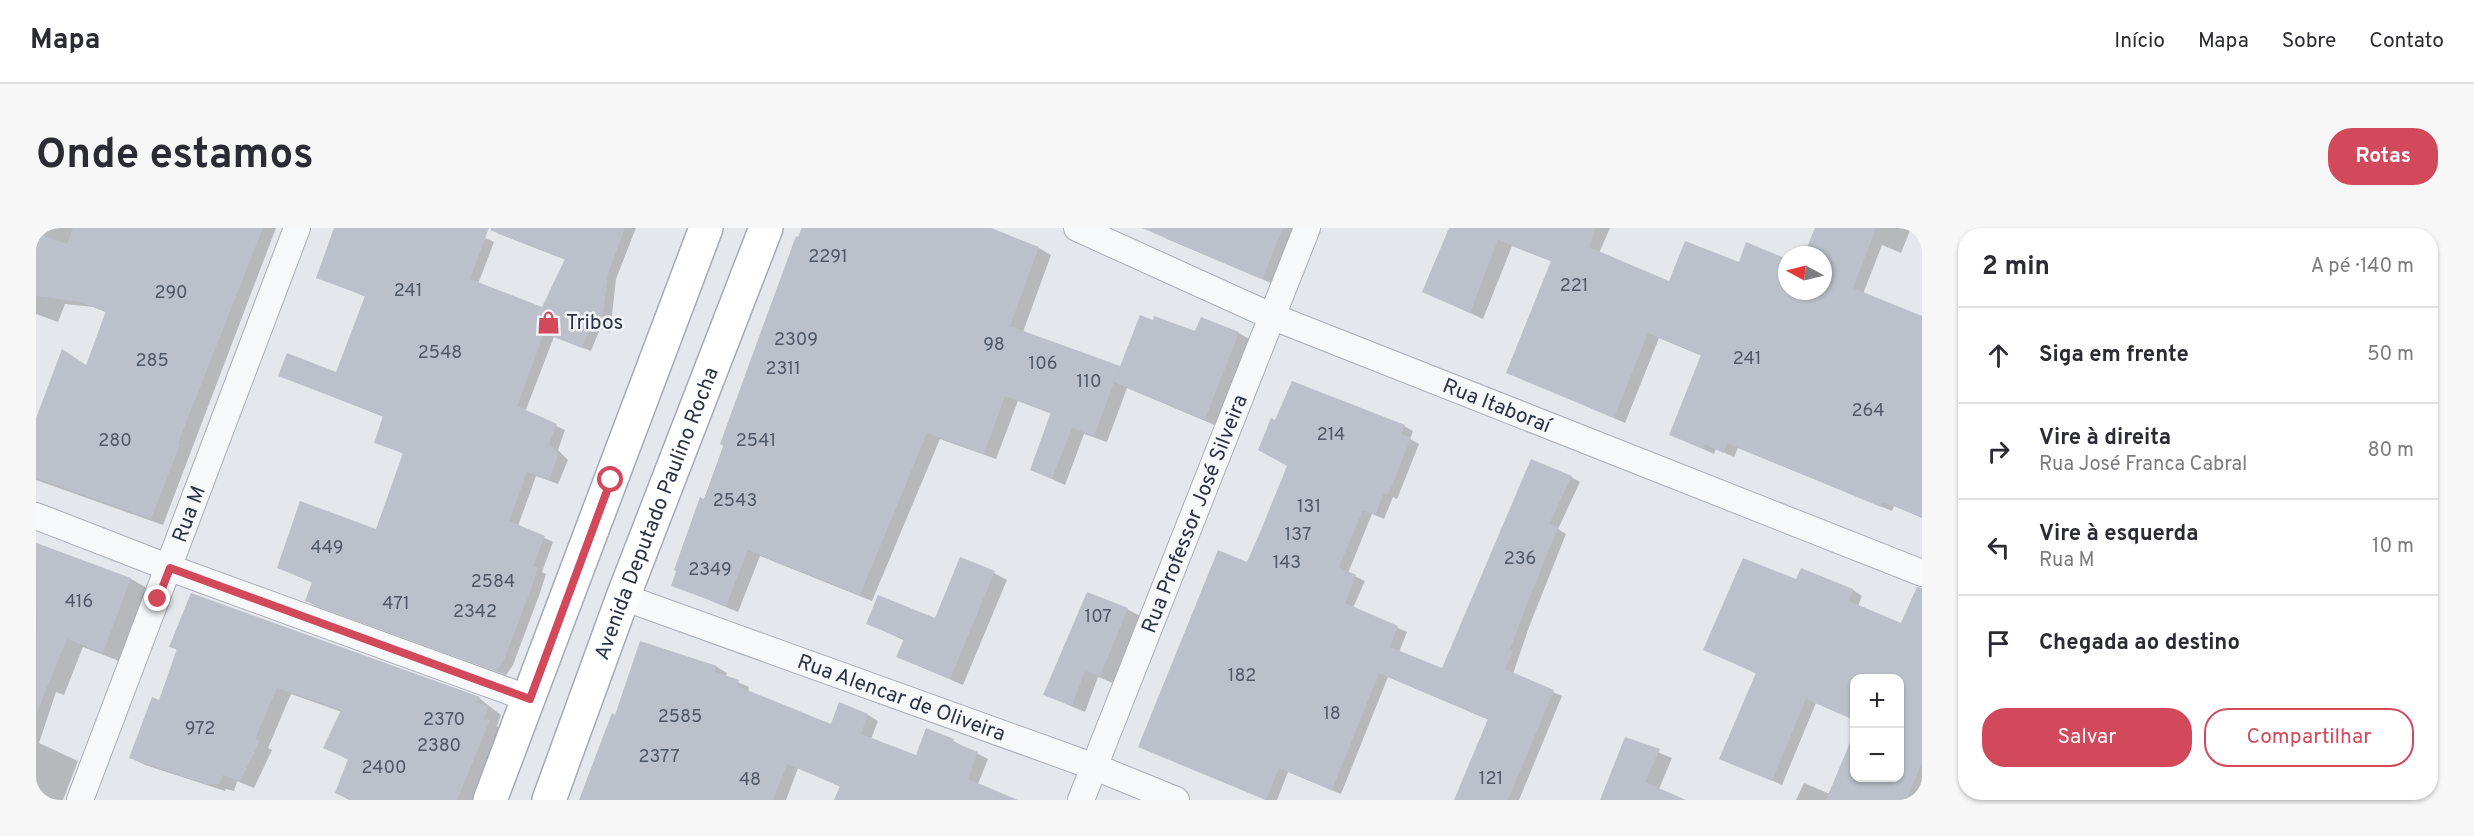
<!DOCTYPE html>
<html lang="pt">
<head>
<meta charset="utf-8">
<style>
	body { margin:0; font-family:Overpass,sans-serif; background:#f7f7f7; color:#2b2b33 }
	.controls { position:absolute; right:18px; bottom:18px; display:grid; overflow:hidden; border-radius:12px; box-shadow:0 2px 4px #0004 }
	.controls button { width:54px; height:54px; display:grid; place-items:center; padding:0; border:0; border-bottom:2px solid #e1e1e2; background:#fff; color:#2b2b33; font:30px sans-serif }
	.compass { position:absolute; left:1742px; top:18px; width:54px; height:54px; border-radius:50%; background:#fff; box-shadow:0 2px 4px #0004; rotate:277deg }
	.stop { position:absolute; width:18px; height:18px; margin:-14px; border:4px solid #d1495b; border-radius:50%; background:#fff }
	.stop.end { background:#d1495b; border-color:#fff; box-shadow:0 2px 6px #0008 }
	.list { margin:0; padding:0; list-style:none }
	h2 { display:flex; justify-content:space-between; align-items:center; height:78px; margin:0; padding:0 24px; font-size:26px }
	h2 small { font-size:20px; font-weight:400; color:#7c7c81 }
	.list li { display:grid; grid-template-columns:39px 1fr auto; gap:18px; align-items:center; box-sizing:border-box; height:96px; padding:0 24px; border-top:2px solid #e1e1e2 }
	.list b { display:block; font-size:22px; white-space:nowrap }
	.list p { margin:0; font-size:20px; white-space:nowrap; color:#7c7c81 }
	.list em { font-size:20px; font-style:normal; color:#7c7c81 }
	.actions { display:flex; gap:12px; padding:18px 24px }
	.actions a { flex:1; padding:14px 0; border:2px solid #d1495b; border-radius:24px; text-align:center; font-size:21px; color:#d1495b }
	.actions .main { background:#d1495b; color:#fff }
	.icon { flex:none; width:33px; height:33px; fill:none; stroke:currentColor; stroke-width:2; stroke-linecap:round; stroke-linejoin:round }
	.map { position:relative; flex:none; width:1886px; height:572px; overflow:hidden; border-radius:24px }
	header { display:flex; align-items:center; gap:36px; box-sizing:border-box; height:84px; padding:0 30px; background:#fff; border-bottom:2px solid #e1e1e2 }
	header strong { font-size:28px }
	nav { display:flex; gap:33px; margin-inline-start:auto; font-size:21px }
	.intro { display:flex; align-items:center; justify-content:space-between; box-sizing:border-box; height:144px; padding:0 36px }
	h1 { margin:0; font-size:42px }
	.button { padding:15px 27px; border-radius:24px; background:#d1495b; color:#fff; font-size:21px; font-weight:700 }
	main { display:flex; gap:36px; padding:0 36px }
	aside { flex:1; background:#fff; border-radius:24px; box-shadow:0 2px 4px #0004 }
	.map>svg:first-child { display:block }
	.shadow { fill:#0003 }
	.building { fill:#bbc0ca }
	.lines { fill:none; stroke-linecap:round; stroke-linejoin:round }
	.minor-casing { stroke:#a9aeb7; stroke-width:28 }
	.primary-casing { stroke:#a3abb8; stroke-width:36 }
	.minor { stroke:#f7f8fa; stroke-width:26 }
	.primary { stroke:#fff; stroke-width:33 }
	.route { stroke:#d1495b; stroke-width:8 }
	.labels { text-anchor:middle; stroke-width:5; stroke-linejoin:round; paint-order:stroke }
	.number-label { font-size:18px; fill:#4f5766 }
	.poi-label { font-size:21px; fill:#2b3445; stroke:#f4f6f9; text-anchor:start }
	.street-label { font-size:21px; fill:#2b3445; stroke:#f4f6f9 }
</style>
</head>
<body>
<header>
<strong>Mapa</strong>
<nav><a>Início</a><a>Mapa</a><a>Sobre</a><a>Contato</a></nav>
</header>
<div class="intro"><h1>Onde estamos</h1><a class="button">Rotas</a></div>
<main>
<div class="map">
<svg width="1886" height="572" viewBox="0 0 1886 572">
	<rect width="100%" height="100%" fill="#e4e7ec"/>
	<g class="shadow">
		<polygon points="0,0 240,0 127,297 0,252 0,194 51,139 72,85 57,79 29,76 22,94 0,86"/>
		<polygon points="300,0 427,0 458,14 442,56 507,81 530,32 463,6 454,0 600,0 580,51 574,105 564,101 555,123 518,109 489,184 529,202 522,222 532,232 522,256 500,248 482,298 517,314 506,344 510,346 504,365 477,437 470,447 280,378 271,373 277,355 243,340 341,303 368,226 340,214 348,189 244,148 301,146 330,69 282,49"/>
		<polygon points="766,0 952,0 1003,20 1015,27 987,104 1084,139 1160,105 1203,105 1215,112 1181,198 1091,160 1071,214 1048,206 1029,257 996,242 1016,186 982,173 960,231 904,211 836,373 724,328 702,384 637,357"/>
		<polygon points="1115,0 1258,0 1235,55 1131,11"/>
		<polygon points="1414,0 1574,0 1563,25 1634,55 1703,35 1751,33 1751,63 1787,63 1787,27 1770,27 1781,0 1875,0 1865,25 1846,17 1827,66 1886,90 1886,290 1858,278 1856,283 1702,220 1698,229 1680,221 1678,226 1635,206 1666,128 1623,110 1589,195 1472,144 1517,34 1476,18 1447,91 1388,64"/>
		<polygon points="1368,198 1377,203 1374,211 1383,216 1361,271 1357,269 1348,291 1336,286 1312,345 1329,353 1317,380 1371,404 1363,424 1406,442 1535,249 1544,254 1522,301 1530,306 1493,399 1477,446 1526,468 1483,572 1420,572 1453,492 1352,449 1305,566 1252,544 1241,572 1230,572 1113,523 1212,336"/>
		<polygon points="0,315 95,351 111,360 83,433 47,419 28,467 20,464 3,515 42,533 27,572 0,572"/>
		<polygon points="1766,342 1817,362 1826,368 1822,378 1866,396 1886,388 1886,572 1760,572 1768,555 1794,566 1818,509 1818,550 1864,550 1864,451 1818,451 1818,492 1780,475 1746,557 1685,530 1721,446 1669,421 1761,353"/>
		<polygon points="958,345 971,352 927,457 862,429 869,413 832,395 900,392"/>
		<polygon points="1091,381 1104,388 1077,455 1062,449 1049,484 1009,467"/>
		<polygon points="605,415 681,439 691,445 690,449 713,459 712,464 796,498 804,476 832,487 842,493 835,511 881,529 917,513 952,531 942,556 979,572 800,572 805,559 762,540 750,572 544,572 577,487 580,489"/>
		<polygon points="135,418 443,470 465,487 461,498 466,501 437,572 313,572 301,565 313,532 289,520 306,484 255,466 232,520 236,522 218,560 201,553 198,563 190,561 189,563 109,537 95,530 124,474 142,423"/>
		<polygon points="1590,511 1636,530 1623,561 1647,572 1565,572"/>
	</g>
	<g class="building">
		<polygon points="37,0 227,0 142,215 144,216 115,291 0,250 0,190 26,121 50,137 70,83 44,74 0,68 0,5 31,16"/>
		<polygon points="298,0 453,0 434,51 506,79 529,31 454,2 455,0 589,0 572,46 565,101 555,97 546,120 508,105 481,178 521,196 513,216 523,225 513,252 491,244 473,293 509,308 497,338 502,340 496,359 468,432 461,443 269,373 276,354 241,340 264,273 340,301 367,225 338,215 347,188 242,148 251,125 300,144 329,68 280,50"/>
		<polygon points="766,0 955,0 1003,19 974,98 1084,138 1058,208 1036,200 1016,251 994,242 1015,184 969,168 948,226 891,205 824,367 712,322 690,378 635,358 640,343 638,342 664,269 668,271 688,218 684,216 712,139 760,8 762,9"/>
		<polygon points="1106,0 1247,0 1226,51"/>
		<polygon points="1413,0 1560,0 1553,19 1633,53 1649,13 1703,34 1710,14 1751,31 1751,63 1787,63 1787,27 1768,27 1779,0 1840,0 1817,60 1886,88 1886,289 1847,274 1845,279 1691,215 1687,225 1669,216 1667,221 1633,207 1665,127 1612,105 1578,190 1470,145 1515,33 1462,12 1434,85 1386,64"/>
		<polygon points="1104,87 1117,92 1118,88 1159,103 1165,89 1203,104 1169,192 1078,154"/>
		<polygon points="1256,153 1369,197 1365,206 1375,210 1352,267 1348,265 1339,287 1327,282 1303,339 1320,347 1309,375 1362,398 1354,419 1406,440 1495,231 1536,248 1513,296 1522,299 1484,394 1474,422 1477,423 1469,441 1518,462 1472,572 1418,572 1452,491 1343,445 1296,562 1243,540 1230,572 1102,519 1182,322 1211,334 1225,302 1251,238 1222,222 1235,190 1239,192"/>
		<polygon points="0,315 95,350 67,425 31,411 1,484"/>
		<polygon points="924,329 959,343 914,451 860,429 868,411 830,396 842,367 899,390"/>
		<polygon points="1707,330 1760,351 1765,340 1817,361 1813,373 1865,395 1881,359 1886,360 1886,535 1870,572 1790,572 1818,505 1818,549 1863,549 1863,450 1818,450 1818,492 1770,471 1736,553 1683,531 1720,445 1667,422"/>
		<polygon points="1051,364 1092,380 1064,448 1049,443 1036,478 1007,467"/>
		<polygon points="155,365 444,469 440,474 453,478 448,491 454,492 421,572 314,572 299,565 312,531 287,520 305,482 241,460 219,511 224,513 204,553 187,547 184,556 170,556 93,530 116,469 123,472 141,421 133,419"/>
		<polygon points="604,413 681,438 679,444 703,452 701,458 795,496 803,474 832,486 825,506 880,527 890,500 918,511 917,514 942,524 932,551 982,572 798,572 804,558 751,536 737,572 543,572 576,485 579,487"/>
		<polygon points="1589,509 1624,521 1609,554 1650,572 1564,572"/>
	</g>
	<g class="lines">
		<defs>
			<g id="minor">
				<path id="s1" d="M1041 0 1235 88 1886 345"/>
				<polyline points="0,288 134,340 494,471"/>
				<path id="s2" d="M587 369 1059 539 1140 572"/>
				<path id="s3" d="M44 572 261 0"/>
				<path id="s4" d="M1045 572 1271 0"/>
			</g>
			<g id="primary">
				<polyline points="454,572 670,0"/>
				<path id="s5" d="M513 572 587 369 730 0"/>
			</g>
		</defs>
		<use href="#minor" class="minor-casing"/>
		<use href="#primary" class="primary-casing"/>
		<use href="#minor" class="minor"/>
		<use href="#primary" class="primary"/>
	</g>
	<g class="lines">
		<polyline class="route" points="122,371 134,340 494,471 575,252"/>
	</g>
	<defs>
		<symbol id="shop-bare" viewBox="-9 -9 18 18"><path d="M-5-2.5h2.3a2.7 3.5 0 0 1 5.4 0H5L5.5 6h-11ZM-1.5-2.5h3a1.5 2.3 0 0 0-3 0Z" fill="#d1495b" stroke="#f4f6f9" stroke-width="2.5" paint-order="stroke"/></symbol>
	</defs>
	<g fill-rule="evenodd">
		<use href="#shop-bare" x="496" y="78" width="33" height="33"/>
	</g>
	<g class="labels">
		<g class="number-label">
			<text x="792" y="34">2291</text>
			<text x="1538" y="63">221</text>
			<text x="372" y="68">241</text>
			<text x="135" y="70">290</text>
			<text x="760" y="117">2309</text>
			<text x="958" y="122">98</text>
			<text x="404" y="130">2548</text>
			<text x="1711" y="136">241</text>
			<text x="116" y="138">285</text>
			<text x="1007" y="141">106</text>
			<text x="747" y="146">2311</text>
			<text x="1053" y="159">110</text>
			<text x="1832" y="188">264</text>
			<text x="1295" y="212">214</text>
			<text x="79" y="218">280</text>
			<text x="720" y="218">2541</text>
			<text x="699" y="278">2543</text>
			<text x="1273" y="284">131</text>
			<text x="1262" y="312">137</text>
			<text x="291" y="325">449</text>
			<text x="1484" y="336">236</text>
			<text x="1251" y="340">143</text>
			<text x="674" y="347">2349</text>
			<text x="457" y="359">2584</text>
			<text x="43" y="379">416</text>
			<text x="360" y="381">471</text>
			<text x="439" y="389">2342</text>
			<text x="1062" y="394">107</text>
			<text x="1206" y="453">182</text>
			<text x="1296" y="491">18</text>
			<text x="644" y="494">2585</text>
			<text x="408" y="497">2370</text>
			<text x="164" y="506">972</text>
			<text x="403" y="523">2380</text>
			<text x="623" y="534">2377</text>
			<text x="348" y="545">2400</text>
			<text x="1455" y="556">121</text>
			<text x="714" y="557">48</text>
		</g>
		<g class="poi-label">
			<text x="530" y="101">Tribos</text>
		</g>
		<g class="street-label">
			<text dy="7" stroke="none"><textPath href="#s1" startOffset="456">Rua Itaboraí</textPath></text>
			<text dy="7" stroke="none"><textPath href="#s3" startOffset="306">Rua M</textPath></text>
			<text dy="7" stroke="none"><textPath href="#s5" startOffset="306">Avenida Deputado Paulino Rocha</textPath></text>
			<text dy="7" stroke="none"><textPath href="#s4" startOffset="308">Rua Professor José Silveira</textPath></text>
			<text dy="7" stroke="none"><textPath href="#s2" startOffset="296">Rua Alencar de Oliveira</textPath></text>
		</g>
	</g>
</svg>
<div class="controls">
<button>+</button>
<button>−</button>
</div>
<svg class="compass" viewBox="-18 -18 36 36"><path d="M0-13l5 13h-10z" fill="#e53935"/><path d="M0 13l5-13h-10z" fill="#7c7c81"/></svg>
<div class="stop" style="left:575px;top:252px"></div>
<div class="stop end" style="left:122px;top:371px"></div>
</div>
<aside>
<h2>2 min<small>A pé · 140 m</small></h2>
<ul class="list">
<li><svg class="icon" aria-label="ahead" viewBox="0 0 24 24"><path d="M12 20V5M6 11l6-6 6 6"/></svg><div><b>Siga em frente</b></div><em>50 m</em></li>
<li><svg class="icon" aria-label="right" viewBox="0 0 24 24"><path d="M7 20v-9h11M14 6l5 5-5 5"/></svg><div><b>Vire à direita</b><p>Rua José Franca Cabral</p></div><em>80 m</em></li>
<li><svg class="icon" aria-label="left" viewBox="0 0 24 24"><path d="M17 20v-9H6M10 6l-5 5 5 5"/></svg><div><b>Vire à esquerda</b><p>Rua M</p></div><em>10 m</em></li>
<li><svg class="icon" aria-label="arrive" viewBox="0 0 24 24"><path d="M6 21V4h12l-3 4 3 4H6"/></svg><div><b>Chegada ao destino</b></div></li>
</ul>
<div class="actions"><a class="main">Salvar</a><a>Compartilhar</a></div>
</aside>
</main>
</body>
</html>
